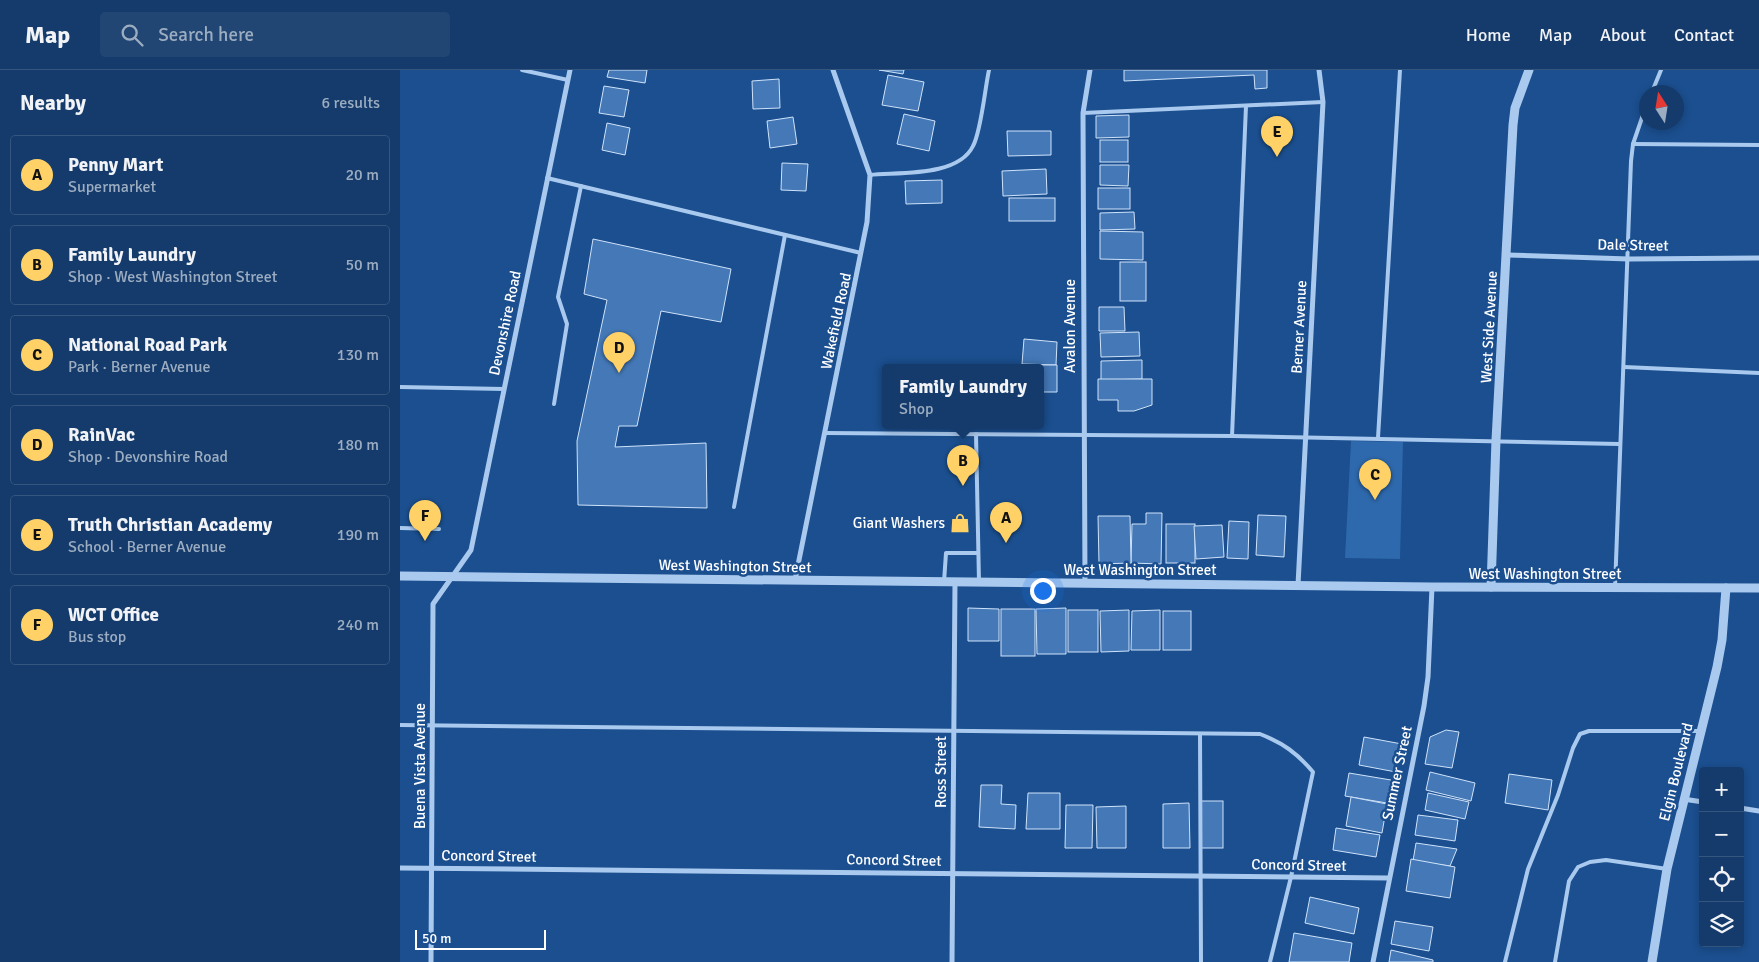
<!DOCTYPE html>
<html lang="en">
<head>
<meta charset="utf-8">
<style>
	body { margin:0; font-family:Signika,sans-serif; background:#214673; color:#f1f3f6 }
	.controls { position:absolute; right:15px; bottom:15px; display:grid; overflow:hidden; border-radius:5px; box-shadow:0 2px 8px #0003 }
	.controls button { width:45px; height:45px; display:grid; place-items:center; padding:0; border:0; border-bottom:1px solid #33557e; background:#143b6b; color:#f1f3f6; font:25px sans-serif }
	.compass { position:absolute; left:1239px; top:15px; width:45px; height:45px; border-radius:50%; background:#143b6b; box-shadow:0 2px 8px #0003; rotate:348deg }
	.scale { position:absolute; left:15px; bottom:12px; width:131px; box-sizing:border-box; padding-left:5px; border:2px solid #fff; border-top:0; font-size:14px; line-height:18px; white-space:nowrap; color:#fff; -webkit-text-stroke:4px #1b4f8f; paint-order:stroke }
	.you { position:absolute; left:642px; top:520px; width:18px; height:18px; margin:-12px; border:4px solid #fff; border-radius:50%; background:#1a73e8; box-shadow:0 0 0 8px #1a73e833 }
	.badge { display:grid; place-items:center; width:32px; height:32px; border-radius:50%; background:#ffd166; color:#111; font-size:16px; font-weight:700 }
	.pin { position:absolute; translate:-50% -41px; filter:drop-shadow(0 1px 2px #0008) }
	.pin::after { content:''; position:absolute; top:26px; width:18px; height:15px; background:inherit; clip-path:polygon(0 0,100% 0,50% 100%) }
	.popup { position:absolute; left:482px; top:294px; width:162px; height:65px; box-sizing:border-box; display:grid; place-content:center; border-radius:5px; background:#143b6b; filter:drop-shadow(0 1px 4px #0005); font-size:16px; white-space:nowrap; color:#9dadc1 }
	.popup b { font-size:19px; color:#f1f3f6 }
	.popup::after { content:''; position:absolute; left:50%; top:100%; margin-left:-10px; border:10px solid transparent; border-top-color:#143b6b }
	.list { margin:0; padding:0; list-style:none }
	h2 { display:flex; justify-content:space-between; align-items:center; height:65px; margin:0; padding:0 20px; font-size:21px }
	h2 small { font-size:16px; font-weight:400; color:#9dadc1 }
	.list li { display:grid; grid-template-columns:32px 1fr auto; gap:15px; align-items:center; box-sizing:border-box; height:80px; margin:0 10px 10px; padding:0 10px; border:1px solid #33557e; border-radius:5px }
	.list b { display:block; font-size:19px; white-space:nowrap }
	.list p { margin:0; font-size:16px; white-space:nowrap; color:#9dadc1 }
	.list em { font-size:16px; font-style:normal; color:#9dadc1 }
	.icon { flex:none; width:28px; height:28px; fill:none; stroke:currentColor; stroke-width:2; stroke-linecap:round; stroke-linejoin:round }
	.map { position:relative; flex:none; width:1359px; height:892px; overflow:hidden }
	header { display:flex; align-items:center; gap:30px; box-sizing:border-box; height:70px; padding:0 25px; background:#143b6b; border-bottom:1px solid #33557e }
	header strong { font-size:24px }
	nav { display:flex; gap:28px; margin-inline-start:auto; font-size:18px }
	.search { width:350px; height:45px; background:#214673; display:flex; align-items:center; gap:12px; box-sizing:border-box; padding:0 18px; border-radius:5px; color:#9dadc1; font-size:19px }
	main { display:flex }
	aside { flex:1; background:#143b6b }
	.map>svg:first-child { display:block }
	.green { fill:#2e69ad }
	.building { fill:#4478b7; stroke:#cfe3fa }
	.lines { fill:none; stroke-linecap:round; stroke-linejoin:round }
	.service { stroke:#a9c9ee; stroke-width:4 }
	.minor { stroke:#a9c9ee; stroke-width:5 }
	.tertiary { stroke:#a9c9ee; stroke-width:9 }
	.labels { text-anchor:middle; stroke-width:5; stroke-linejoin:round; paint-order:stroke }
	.street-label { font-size:15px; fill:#fff; stroke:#1b4f8f }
	.poi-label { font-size:15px; fill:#fff; stroke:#1b4f8f; text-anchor:end }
</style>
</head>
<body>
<header>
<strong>Map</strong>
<div class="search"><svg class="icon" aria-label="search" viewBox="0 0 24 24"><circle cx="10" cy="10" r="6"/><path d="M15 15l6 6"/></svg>Search here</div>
<nav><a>Home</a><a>Map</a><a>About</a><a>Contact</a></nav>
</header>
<main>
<aside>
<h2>Nearby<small>6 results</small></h2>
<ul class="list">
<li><span class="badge">A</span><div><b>Penny Mart</b><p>Supermarket</p></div><em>20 m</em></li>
<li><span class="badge">B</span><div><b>Family Laundry</b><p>Shop · West Washington Street</p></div><em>50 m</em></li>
<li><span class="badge">C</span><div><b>National Road Park</b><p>Park · Berner Avenue</p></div><em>130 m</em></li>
<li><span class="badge">D</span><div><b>RainVac</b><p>Shop · Devonshire Road</p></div><em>180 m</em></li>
<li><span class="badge">E</span><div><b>Truth Christian Academy</b><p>School · Berner Avenue</p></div><em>190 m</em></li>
<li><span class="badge">F</span><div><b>WCT Office</b><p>Bus stop</p></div><em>240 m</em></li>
</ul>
</aside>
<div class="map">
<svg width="1359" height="892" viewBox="0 0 1359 892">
	<rect width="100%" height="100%" fill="#1b4f8f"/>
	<polygon class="green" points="951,371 1003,372 1000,489 945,488"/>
	<g class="building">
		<polygon points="209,0 247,0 245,13 207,7"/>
		<polygon points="479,0 504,0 503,4"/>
		<polygon points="724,0 867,0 867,18 855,19 854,5 724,11"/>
		<polygon points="488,5 524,12 518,41 482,35"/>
		<polygon points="379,9 380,38 353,39 352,11"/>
		<polygon points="204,16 229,20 224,47 199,43"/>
		<polygon points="504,44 535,51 529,81 497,74"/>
		<polygon points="729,45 729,67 696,68 696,46"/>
		<polygon points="393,47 397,74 370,78 367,51"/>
		<polygon points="207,53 230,58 225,85 202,80"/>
		<polygon points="607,61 651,61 651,85 608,86"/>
		<rect x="700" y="70" width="28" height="22"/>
		<polygon points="382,93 408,94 406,121 381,120"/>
		<polygon points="700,95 729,95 728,116 700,115"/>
		<polygon points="646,99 647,124 603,126 602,101"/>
		<polygon points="542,110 542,133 506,134 505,111"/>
		<rect x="698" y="118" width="32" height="21"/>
		<rect x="609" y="128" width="46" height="23"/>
		<polygon points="734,142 735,159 700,160 700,143"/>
		<polygon points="700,161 743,162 743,190 700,189"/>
		<polygon points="193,169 331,199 321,252 261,241 237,356 219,356 215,377 306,373 307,438 178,435 177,371 207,230 184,224"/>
		<rect x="720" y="192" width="26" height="39"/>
		<polygon points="699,237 724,237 725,261 699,261"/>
		<polygon points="739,262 740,286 701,287 700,263"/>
		<polygon points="624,269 657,272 656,295 622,294"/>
		<polygon points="742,290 742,309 701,310 701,291"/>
		<polygon points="624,295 657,295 657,322 640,322 640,297 624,297"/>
		<polygon points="698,309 752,309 752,335 734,341 718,341 718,330 698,330"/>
		<polygon points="746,443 762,443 761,494 731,493 732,454 746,454"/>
		<polygon points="858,445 886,446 884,487 856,485"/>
		<polygon points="698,446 730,446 731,493 699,494"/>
		<polygon points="829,451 849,452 848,489 827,488"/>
		<rect x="766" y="454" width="29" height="39"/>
		<polygon points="822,455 824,487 796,489 794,456"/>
		<polygon points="568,538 599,539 599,571 568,571"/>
		<polygon points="666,538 666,584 637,584 636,539"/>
		<rect x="601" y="539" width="34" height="47"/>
		<rect x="668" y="540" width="30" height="42"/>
		<polygon points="729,540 729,581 701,582 700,541"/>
		<polygon points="760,540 760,580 731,580 732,541"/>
		<rect x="763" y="541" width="28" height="39"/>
		<polygon points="1046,660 1059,662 1052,698 1025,694 1030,667"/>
		<polygon points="964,667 1002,674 996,702 959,695"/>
		<polygon points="1030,702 1075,713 1071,731 1026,720"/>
		<polygon points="949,703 991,710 987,733 945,726"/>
		<polygon points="1109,704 1152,710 1148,740 1105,733"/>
		<polygon points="581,715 602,715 601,734 616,735 615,759 579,757"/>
		<polygon points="628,723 660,723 660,759 626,759"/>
		<polygon points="1028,723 1069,732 1065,749 1025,740"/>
		<polygon points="951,727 987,734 982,763 946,756"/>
		<rect x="800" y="731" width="23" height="47"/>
		<polygon points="789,733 790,778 763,778 763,734"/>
		<polygon points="666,735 693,735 692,778 665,778"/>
		<polygon points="726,736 726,778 697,778 696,737"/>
		<polygon points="1018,745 1058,750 1055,771 1015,765"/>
		<polygon points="936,758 980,765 976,787 933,780"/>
		<polygon points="1016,773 1057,779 1050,796 1013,791"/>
		<polygon points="1011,789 1055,797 1050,828 1006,821"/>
		<polygon points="910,827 959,838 954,864 905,853"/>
		<polygon points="995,851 1033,857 1029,881 991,874"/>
		<polygon points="894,863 952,873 949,892 889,892"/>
		<polygon points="991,880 1033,890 1033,892 989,892"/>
	</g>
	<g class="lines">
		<g class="service">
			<polyline points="122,0 168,10"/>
			<polyline points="1252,22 1261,0"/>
			<polyline points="683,43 923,32"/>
			<polyline points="1233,74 1359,75"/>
			<path d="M470 105C500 102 558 107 573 76 581 62 585 18 589 0"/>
			<polyline points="147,108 461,183"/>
			<polyline points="1224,297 1359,303"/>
			<polyline points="0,317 104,319"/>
			<polyline points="154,334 167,254 158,227 181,116"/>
			<polyline points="425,363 832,366 1219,374"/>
			<polyline points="576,364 579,512"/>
			<polyline points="832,366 846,36"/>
			<polyline points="978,368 1000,0"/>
			<polyline points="334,437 385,165"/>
			<polyline points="0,458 39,459"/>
			<polyline points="544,512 546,483 578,483"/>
			<polyline points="1215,518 1231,91 1233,74 1246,36"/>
			<path d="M0 655 860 664C883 673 897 683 913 702L891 807 870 892"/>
			<polyline points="800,664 801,892"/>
			<polyline points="1105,892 1128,799 1158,725 1173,678 1180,664 1189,661 1300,661"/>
			<polyline points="1155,892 1169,811 1178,797 1190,792 1206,790 1267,799"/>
		</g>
		<g class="minor">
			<polyline points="1107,185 1229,189 1359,188"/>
			<polyline points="395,510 467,152 470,105 433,0"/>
			<polyline points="685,513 683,43 690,0"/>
			<polyline points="898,515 923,32 919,0"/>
			<polyline points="1283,729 1303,732"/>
			<polyline points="1340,738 1359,741"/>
			<polyline points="0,798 988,808"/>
			<polyline points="31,892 33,534 71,480 170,0"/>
			<polyline points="552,892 555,512"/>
			<polyline points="973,892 1024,636 1028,607 1032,517"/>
		</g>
		<g class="tertiary">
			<polyline points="0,506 1032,517 1359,518"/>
			<polyline points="1091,517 1096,370 1113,55 1115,38 1129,0"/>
			<polyline points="1252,892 1267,799 1317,597 1322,570 1326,518"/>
		</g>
	</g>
	<defs>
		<symbol id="shop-bare" viewBox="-9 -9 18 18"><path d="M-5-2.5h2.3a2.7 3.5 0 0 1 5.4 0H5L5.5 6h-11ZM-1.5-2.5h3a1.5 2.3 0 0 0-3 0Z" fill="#ffd166" stroke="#1b4f8f" stroke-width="2.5" paint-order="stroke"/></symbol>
	</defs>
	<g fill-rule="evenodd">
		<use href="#shop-bare" x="546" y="439" width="28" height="28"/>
	</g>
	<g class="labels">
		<g class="street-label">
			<text transform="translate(1233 175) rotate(1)" y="5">Dale Street</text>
			<text transform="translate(436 251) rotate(-78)" y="5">Wakefield Road</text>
			<text transform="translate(105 253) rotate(-78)" y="5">Devonshire Road</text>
			<text transform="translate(670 256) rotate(-90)" y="5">Avalon Avenue</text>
			<text transform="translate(899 257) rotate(-87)" y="5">Berner Avenue</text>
			<text transform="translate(1089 257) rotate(-87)" y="5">West Side Avenue</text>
			<text transform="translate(335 496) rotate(1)" y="5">West Washington Street</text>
			<text x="740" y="505">West Washington Street</text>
			<text x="1145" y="509">West Washington Street</text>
			<text transform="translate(20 696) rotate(-90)" y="5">Buena Vista Avenue</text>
			<text transform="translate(541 702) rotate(-90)" y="5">Ross Street</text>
			<text transform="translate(1276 702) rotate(-76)" y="5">Elgin Boulevard</text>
			<text transform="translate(997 703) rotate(-78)" y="5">Summer Street</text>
			<text transform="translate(89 786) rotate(1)" y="5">Concord Street</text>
			<text transform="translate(494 790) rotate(1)" y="5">Concord Street</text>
			<text transform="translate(899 795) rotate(1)" y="5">Concord Street</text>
		</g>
		<g class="poi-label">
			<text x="545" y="458">Giant Washers</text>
		</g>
	</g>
</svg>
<div class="controls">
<button>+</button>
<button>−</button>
<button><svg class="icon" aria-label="locate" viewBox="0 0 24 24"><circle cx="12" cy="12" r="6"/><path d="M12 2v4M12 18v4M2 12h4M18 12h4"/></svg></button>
<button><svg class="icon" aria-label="layers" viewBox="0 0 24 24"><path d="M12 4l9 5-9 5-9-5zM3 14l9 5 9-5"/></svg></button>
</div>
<svg class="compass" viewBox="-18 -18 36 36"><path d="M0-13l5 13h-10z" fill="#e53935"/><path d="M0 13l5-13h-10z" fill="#9dadc1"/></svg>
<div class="scale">50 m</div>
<div class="you"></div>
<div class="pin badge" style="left:606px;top:473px">A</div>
<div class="pin badge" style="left:563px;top:416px">B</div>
<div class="popup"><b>Family Laundry</b>Shop</div>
<div class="pin badge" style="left:975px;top:430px">C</div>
<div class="pin badge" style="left:219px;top:303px">D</div>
<div class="pin badge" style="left:877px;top:87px">E</div>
<div class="pin badge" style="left:25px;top:471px">F</div>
</div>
</main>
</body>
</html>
